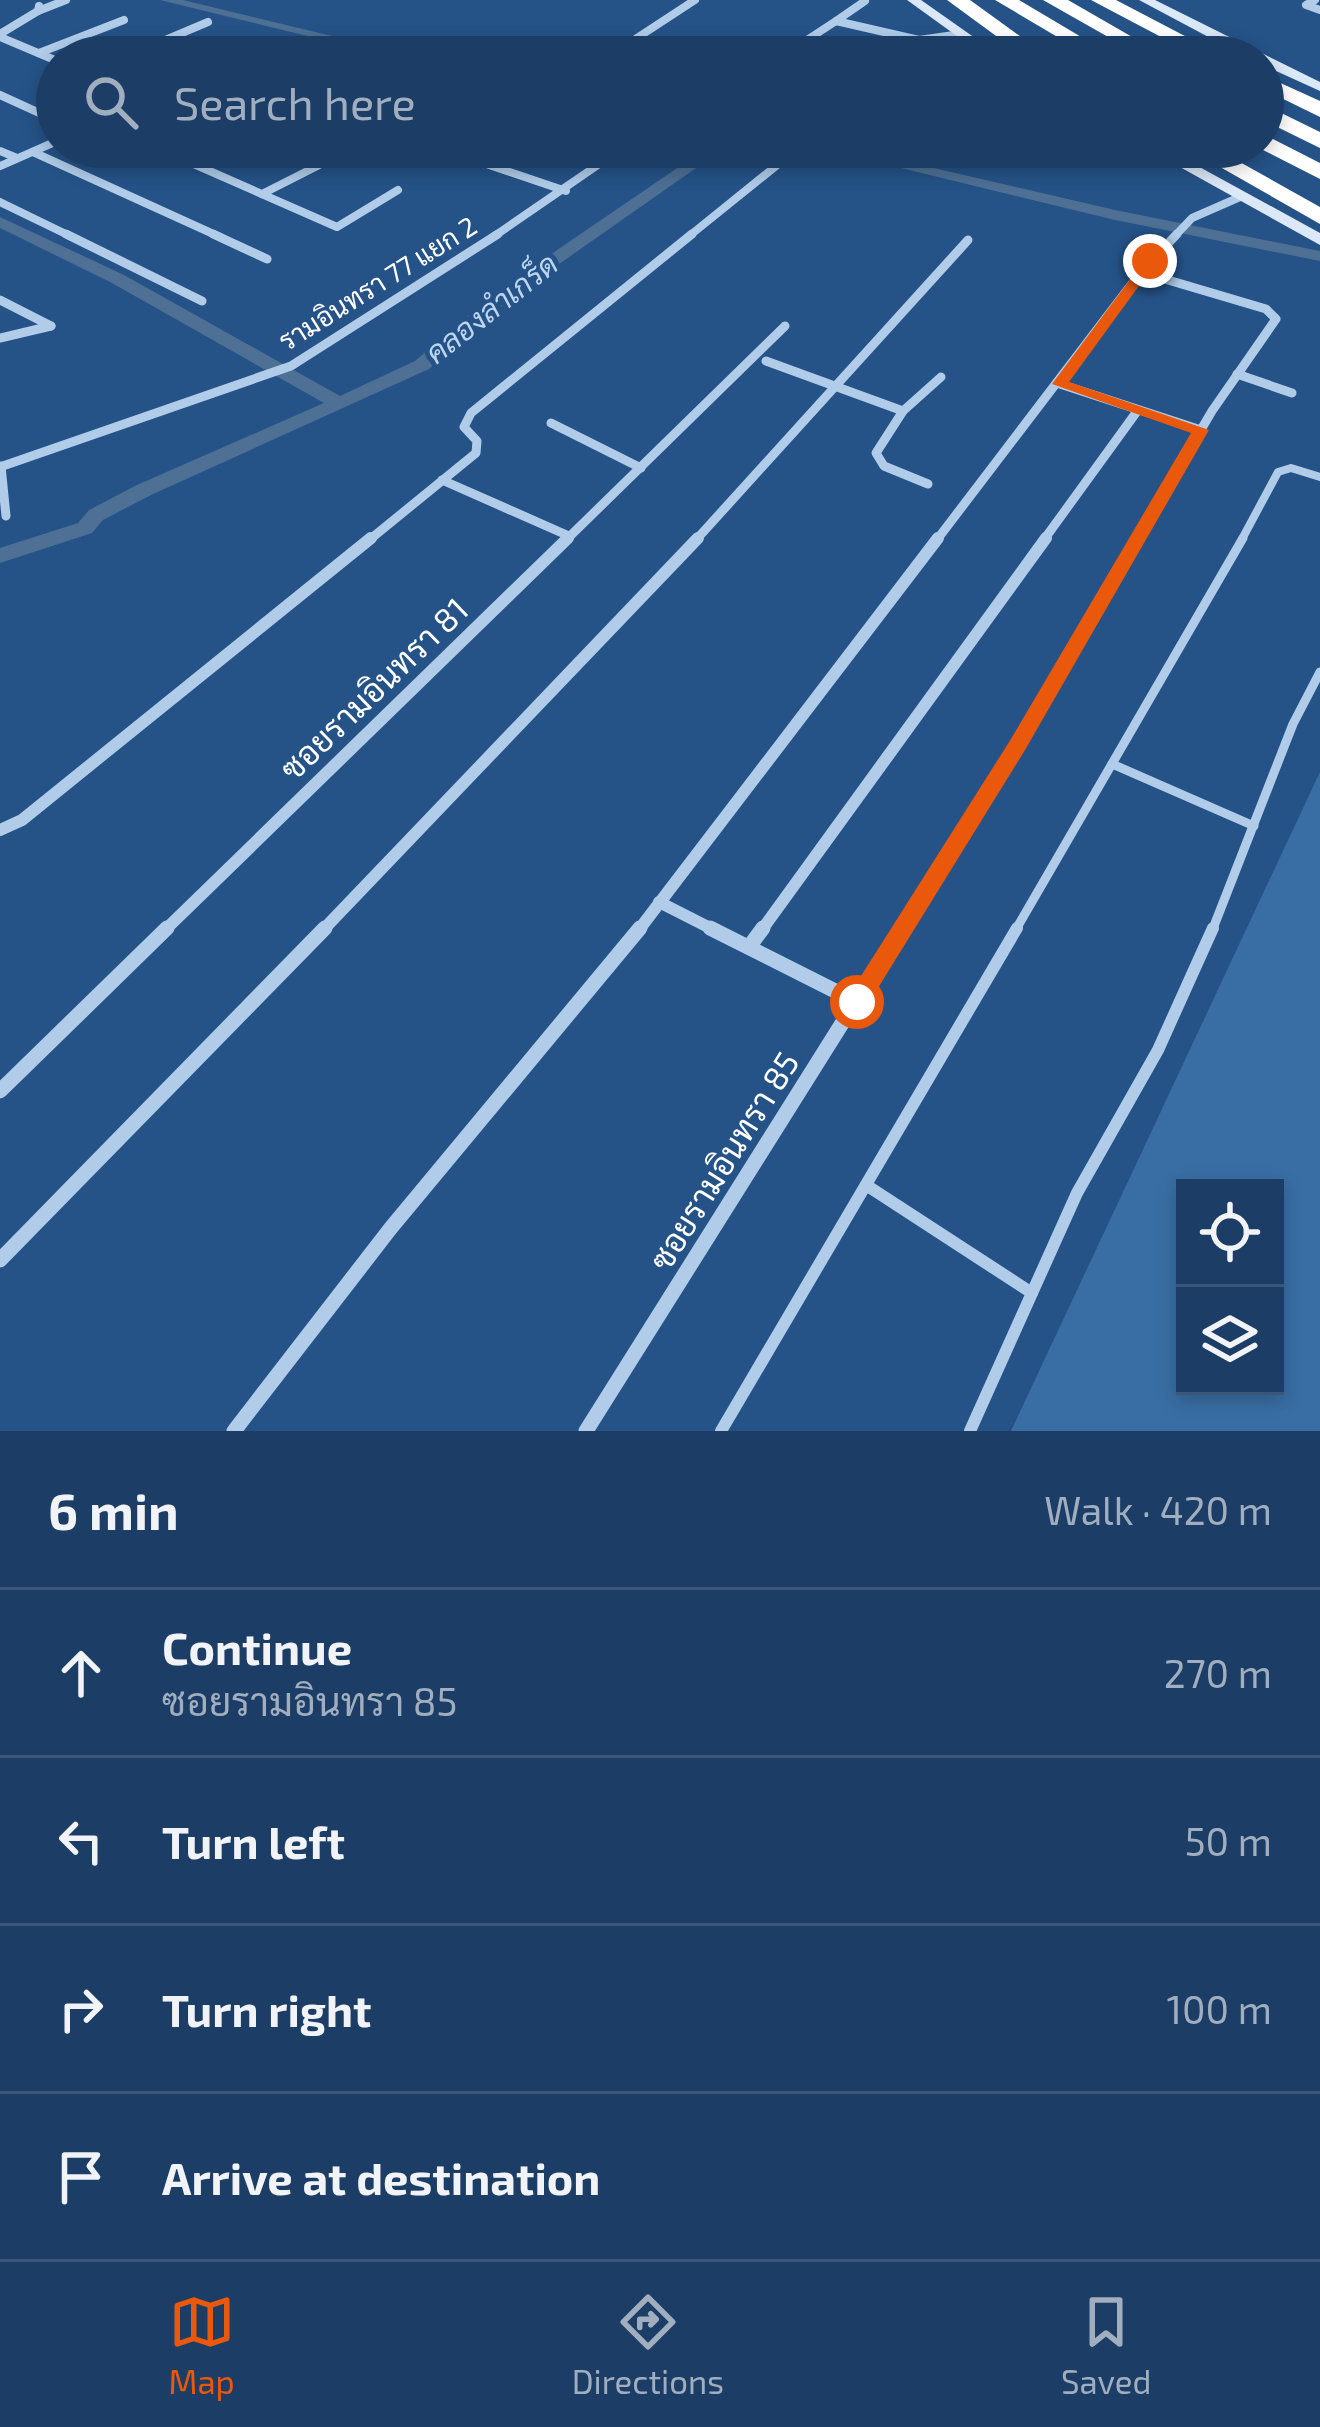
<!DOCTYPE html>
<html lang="en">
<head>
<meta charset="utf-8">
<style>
	body { margin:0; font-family:"Exo 2",Sarabun,sans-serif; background:#29496f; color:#f1f3f6 }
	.controls { position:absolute; right:36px; bottom:36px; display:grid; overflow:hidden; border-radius:0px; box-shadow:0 6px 18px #0003 }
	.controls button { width:108px; height:108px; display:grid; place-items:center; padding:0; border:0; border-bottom:3px solid #3a577a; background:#1c3e66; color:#f1f3f6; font:60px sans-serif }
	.stop { position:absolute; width:36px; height:36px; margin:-27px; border:9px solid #ea580c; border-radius:50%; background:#fff }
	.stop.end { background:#ea580c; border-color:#fff; box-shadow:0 3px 12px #0008 }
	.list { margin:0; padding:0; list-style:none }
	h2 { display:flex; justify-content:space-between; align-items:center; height:156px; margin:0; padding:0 48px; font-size:51px }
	h2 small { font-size:39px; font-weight:400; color:#a0aebf }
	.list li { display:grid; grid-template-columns:78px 1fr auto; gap:36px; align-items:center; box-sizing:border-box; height:168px; padding:0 48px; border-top:3px solid #3a577a }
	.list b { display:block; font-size:45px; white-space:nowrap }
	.list p { margin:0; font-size:39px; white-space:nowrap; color:#a0aebf }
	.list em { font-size:39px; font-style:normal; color:#a0aebf }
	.icon { flex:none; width:66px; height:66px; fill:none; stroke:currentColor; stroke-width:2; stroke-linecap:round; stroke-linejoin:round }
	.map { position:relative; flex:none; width:1320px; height:1431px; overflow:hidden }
	.search { position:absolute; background:#1c3e66; box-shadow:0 6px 18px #0003; left:36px; right:36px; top:36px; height:132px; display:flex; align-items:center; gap:30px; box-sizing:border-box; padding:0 42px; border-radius:66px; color:#a0aebf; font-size:45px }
	.sheet { height:828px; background:#1c3e66 }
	nav { display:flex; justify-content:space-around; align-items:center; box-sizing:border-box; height:168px; border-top:3px solid #3a577a; background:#1c3e66; font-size:33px; color:#a0aebf }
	nav a { display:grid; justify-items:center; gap:6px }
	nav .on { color:#ea580c }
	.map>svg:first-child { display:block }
	.green { fill:#396ea4; fill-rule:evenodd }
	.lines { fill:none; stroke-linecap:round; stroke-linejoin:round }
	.canal { fill:#4e7094; fill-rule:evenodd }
	.service-far2 { stroke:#b0cce9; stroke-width:8 }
	.service-far1 { stroke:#b0cce9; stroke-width:9 }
	.service { stroke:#b0cce9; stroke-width:12 }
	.minor-far3 { stroke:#b0cce9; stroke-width:8 }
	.minor-far2 { stroke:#b0cce9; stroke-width:9 }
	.minor-far1 { stroke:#b0cce9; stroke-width:12 }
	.minor { stroke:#b0cce9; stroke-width:15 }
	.secondary { fill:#dbe8f8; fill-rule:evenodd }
	.motorway { fill:#fff; fill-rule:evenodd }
	.route { fill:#ea580c }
	.labels { text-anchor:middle; stroke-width:10; stroke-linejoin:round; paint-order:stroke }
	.far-street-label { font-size:27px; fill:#fff; stroke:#255388 }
	.far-water-label { font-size:30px; font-style:italic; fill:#bcd6f0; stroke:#255388 }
	.street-label { font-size:33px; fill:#fff; stroke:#255388 }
</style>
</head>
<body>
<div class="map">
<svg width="1320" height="1431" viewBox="0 0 1320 1431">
	<rect width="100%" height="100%" fill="#255388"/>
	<path class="green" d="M1320 772V1431H1011ZM1185 1188H1275V1386H1185Z"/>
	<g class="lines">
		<g class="canal">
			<polygon points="160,0 183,0 419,57 394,57"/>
			<polygon points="708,147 726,147 512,297 429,369 151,495 103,520 92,533 0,563 0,548 78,523 89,510 137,485 324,403 112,283 0,228 0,217 124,275 340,396 415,361 500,289"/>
			<polygon points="815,147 843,147 1115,210 1320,251 1320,261 1115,220"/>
		</g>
		<polyline class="service-far2" points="1241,541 1278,472 1291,468 1320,477"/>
		<g class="service-far1">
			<polyline points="1112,764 1254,826"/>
			<polyline points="1015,931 1243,538"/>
			<polyline points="1212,931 1293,724 1320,672"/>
		</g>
		<g class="service">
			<polyline points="866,1185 1032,1293"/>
			<polyline points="721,1431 1017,928"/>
			<polyline points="970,1431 1077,1193 1158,1050 1213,928"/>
		</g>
		<g class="minor-far3">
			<polyline points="1315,0 1306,5 1320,10"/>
			<polyline points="39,6 38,11 66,0"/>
			<polyline points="836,21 865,1"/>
			<polyline points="0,34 38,11"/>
			<polyline points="0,37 57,61"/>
			<polyline points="39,53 124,20"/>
			<polyline points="125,57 208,22"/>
			<polyline points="219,57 251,44 299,57"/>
			<polyline points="608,57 695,0"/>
			<polyline points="781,57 836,21 919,40 961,34"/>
			<polyline points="968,57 981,49"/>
			<polyline points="0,95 57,121"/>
			<polyline points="155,147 337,227 398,190"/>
			<polyline points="436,147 566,191"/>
			<polyline points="0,151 17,158"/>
			<polyline points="33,152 220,237"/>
			<polyline points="1082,156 1095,147"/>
			<polyline points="193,163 229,147"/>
			<polyline points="0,166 57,141"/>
			<polyline points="262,194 339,155"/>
			<polyline points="0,202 72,237"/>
			<polyline points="493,237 624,147"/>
			<polyline points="688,237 786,158"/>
			<polyline points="1174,237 1192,218 1240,197"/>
		</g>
		<g class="minor-far2">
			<polyline points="66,234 202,301"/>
			<polyline points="213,234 267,259"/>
			<polyline points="0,300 51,326"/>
			<polyline points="0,338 51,326"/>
			<polyline points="766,361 903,411"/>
			<polyline points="1237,374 1292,393"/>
			<polyline points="1060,384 1201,430"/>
			<polyline points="551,423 641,468"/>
			<polyline points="1,466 6,516"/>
			<polyline points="0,467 291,366 498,234"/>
			<polyline points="442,480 569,536"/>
			<polyline points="928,484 884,466 876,453 903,411 941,377"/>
			<polyline points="368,541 476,453 477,441 464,427 471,413 692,234"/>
			<polyline points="565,541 785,326"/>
			<polyline points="695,541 968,240"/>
			<polyline points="936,541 1141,272 1177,234"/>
			<polyline points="1043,541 1138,410"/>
			<polyline points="1136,541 1212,411 1276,319 1266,309 1141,272"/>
		</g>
		<g class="minor-far1">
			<polyline points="0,830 22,820 371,538"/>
			<polyline points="659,902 716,931"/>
			<polyline points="164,931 568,538"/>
			<polyline points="322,931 698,538"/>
			<polyline points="638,931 938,538"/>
			<polyline points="761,931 1046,538"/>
			<polyline points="901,931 1018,744 1138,538"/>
		</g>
		<g class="minor">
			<polyline points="710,928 857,1002"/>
			<polyline points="749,947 763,928"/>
			<polyline points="0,1091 167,928"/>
			<polyline points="0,1260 325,928"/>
			<polyline points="234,1431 390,1229 640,928"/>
			<polyline points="586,1431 902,928"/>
		</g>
		<g class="secondary">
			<polygon points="907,0 921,0 1002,57 986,57"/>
			<polygon points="1139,0 1155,0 1320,82 1320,91 1263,65 1263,57 1246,57"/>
			<polygon points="1144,147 1163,147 1320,233 1320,245"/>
		</g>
		<g class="motorway">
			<polygon points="947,0 970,0 1049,57 1025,57"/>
			<polygon points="995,0 1019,0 1088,41 1071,45"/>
			<polygon points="1043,0 1068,0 1134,38 1117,42"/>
			<polygon points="1091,0 1116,0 1225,57 1199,57"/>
			<polygon points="1263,75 1320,101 1320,117 1263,89"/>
			<polygon points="1263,104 1320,132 1320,148 1263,120"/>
			<polygon points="1263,134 1320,163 1320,179 1257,147 1263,147"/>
			<polygon points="1185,147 1213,147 1320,207 1320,224"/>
		</g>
	</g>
	<polygon class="route" points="1146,258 1157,261 1069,382 1209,430 1025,750 865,1009 849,1009 849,995 1011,739 1191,433 1052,384"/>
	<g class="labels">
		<g class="far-street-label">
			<text transform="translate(378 284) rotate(-32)" y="9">รามอินทรา 77 แยก 2</text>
		</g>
		<g class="far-water-label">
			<text transform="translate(492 309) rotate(-38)" y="10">คลองลำเกร็ด</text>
		</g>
		<g class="street-label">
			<text transform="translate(374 689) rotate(-44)" y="12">ซอยรามอินทรา 81</text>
			<text transform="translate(724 1161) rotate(-58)" y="12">ซอยรามอินทรา 85</text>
		</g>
	</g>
</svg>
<div class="controls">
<button><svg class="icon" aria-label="locate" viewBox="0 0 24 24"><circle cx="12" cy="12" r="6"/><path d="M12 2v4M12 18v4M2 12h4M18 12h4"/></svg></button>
<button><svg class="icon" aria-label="layers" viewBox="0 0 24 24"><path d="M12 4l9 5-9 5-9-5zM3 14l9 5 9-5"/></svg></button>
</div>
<div class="stop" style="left:857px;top:1002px"></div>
<div class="stop end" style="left:1150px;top:261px"></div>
<div class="search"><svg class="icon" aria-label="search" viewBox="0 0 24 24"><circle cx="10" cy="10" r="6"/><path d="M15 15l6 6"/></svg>Search here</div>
</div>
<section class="sheet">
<h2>6 min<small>Walk · 420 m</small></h2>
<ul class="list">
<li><svg class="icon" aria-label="ahead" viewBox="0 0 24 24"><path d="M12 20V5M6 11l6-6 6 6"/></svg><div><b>Continue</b><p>ซอยรามอินทรา 85</p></div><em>270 m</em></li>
<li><svg class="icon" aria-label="left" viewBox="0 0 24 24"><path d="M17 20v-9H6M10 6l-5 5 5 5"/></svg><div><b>Turn left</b></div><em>50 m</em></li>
<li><svg class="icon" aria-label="right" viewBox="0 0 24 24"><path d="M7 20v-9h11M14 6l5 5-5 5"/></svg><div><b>Turn right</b></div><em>100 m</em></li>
<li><svg class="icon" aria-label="arrive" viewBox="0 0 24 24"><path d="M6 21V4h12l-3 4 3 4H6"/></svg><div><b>Arrive at destination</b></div></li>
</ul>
</section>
<nav>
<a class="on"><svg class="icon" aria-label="map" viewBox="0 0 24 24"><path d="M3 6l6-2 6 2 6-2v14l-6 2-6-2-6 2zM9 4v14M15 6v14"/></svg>Map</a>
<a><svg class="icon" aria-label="directions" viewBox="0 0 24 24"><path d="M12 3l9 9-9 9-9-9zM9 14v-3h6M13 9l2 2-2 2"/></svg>Directions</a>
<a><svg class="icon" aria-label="saved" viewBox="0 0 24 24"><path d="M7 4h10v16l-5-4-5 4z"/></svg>Saved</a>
</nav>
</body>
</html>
